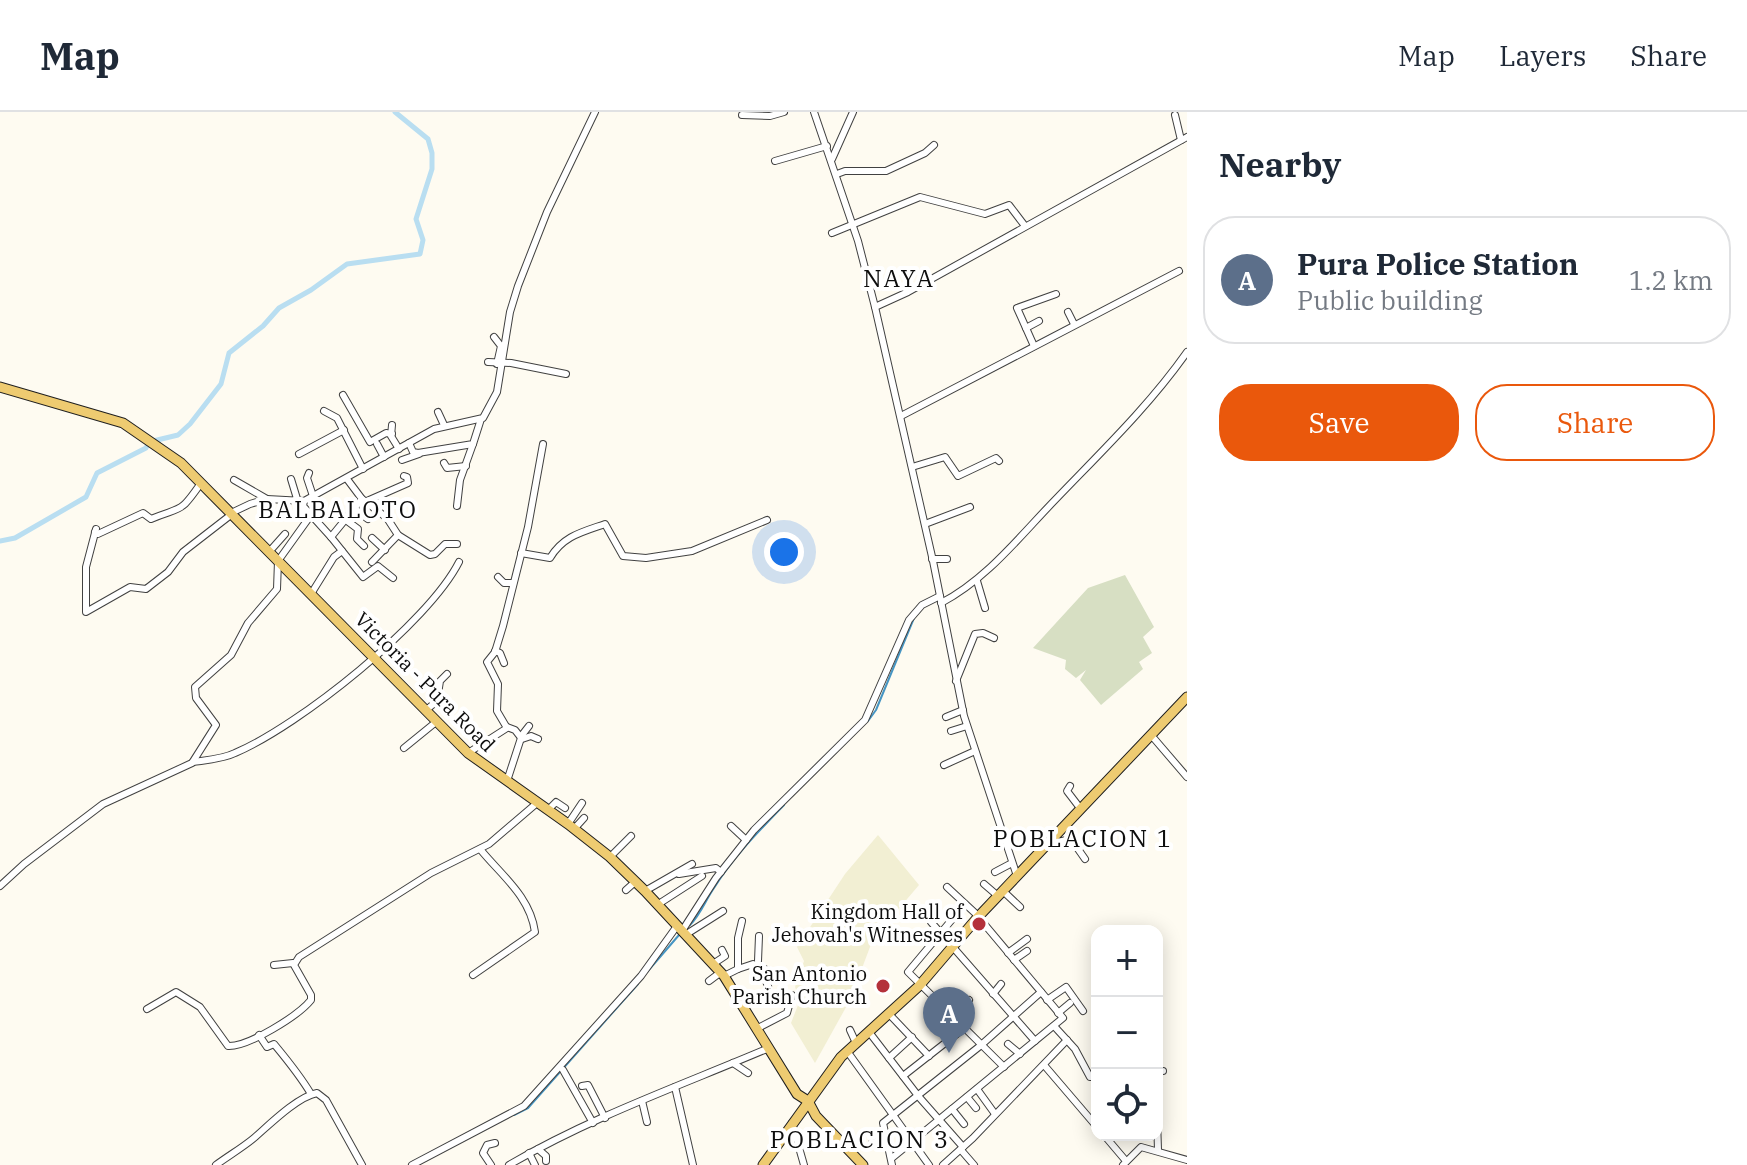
<!DOCTYPE html>
<html lang="en">
<head>
<meta charset="utf-8">
<style>
	body { margin:0; font-family:"IBM Plex Serif",serif; background:#f6f6f7; color:#1f2937 }
	.controls { position:absolute; right:24px; bottom:24px; display:grid; overflow:hidden; border-radius:16px; box-shadow:0 4px 20px #0003 }
	.controls button { width:72px; height:72px; display:grid; place-items:center; padding:0; border:0; border-bottom:2px solid #e0e1e3; background:#fff; color:#1f2937; font:40px sans-serif }
	.you { position:absolute; left:784px; top:440px; width:28px; height:28px; margin:-20px; border:6px solid #fff; border-radius:50%; background:#1a73e8; box-shadow:0 0 0 12px #1a73e833 }
	.badge { display:grid; place-items:center; width:52px; height:52px; border-radius:50%; background:#ea580c; color:#fff; font-size:26px; font-weight:700 }
	.pin { position:absolute; translate:-50% -66px; filter:drop-shadow(0 2px 4px #0008) }
	.pin::after { content:''; position:absolute; top:42px; width:28px; height:24px; background:inherit; clip-path:polygon(0 0,100% 0,50% 100%) }
	.list { margin:0; padding:0; list-style:none }
	h2 { display:flex; justify-content:space-between; align-items:center; height:104px; margin:0; padding:0 32px; font-size:34px }
	h2 small { font-size:26px; font-weight:400; color:#747a83 }
	.list li { display:grid; grid-template-columns:52px 1fr auto; gap:24px; align-items:center; box-sizing:border-box; height:128px; margin:0 16px 16px; padding:0 16px; border:2px solid #e0e1e3; border-radius:32px }
	.list b { display:block; font-size:30px; white-space:nowrap }
	.list p { margin:0; font-size:26px; white-space:nowrap; color:#747a83 }
	.list em { font-size:26px; font-style:normal; color:#747a83 }
	.actions { display:flex; gap:16px; padding:24px 32px }
	.actions a { flex:1; padding:18px 0; border:2px solid #ea580c; border-radius:32px; text-align:center; font-size:28px; color:#ea580c }
	.actions .main { background:#ea580c; color:#fff }
	.icon { flex:none; width:44px; height:44px; fill:none; stroke:currentColor; stroke-width:2; stroke-linecap:round; stroke-linejoin:round }
	.map { position:relative; flex:none; width:1187px; height:1053px; overflow:hidden }
	header { display:flex; align-items:center; gap:48px; box-sizing:border-box; height:112px; padding:0 40px; background:#fff; border-bottom:2px solid #e0e1e3 }
	header strong { font-size:38px }
	nav { display:flex; gap:44px; margin-inline-start:auto; font-size:28px }
	main { display:flex }
	aside { flex:1; background:#fff }
	.map>svg:first-child { display:block }
	.farmland { fill:#f2efd3 }
	.cemetery { fill:#d7dfc3 }
	.lines { fill:none; stroke-linecap:round; stroke-linejoin:round }
	.stream { stroke:#4695c3; stroke-width:2 }
	.river { stroke:#b9def1; stroke-width:5 }
	.minor-casing { stroke:#414141; stroke-width:8 }
	.major-casing { stroke:#1f1f1f; stroke-width:11 }
	.minor { stroke:#fff; stroke-width:6 }
	.major { stroke:#eecb71; stroke-width:9 }
	.poi-dot { fill:#b4313b; stroke:#fff; stroke-width:3 }
	.labels { text-anchor:middle; stroke-width:8; stroke-linejoin:round; paint-order:stroke }
	.street-label { font-size:20px; fill:#0e0e0e; stroke:#fff }
	.poi-label { font-size:20px; fill:#0e0e0e; stroke:#fff; text-anchor:end }
	.quarter-label { font-size:24px; letter-spacing:2px; fill:#0e0e0e; stroke:#fff }
</style>
</head>
<body>
<header>
<strong>Map</strong>
<nav><a>Map</a><a>Layers</a><a>Share</a></nav>
</header>
<main>
<div class="map">
<svg width="1187" height="1053" viewBox="0 0 1187 1053">
	<rect width="100%" height="100%" fill="#fefbf1"/>
	<polygon class="farmland" points="878,723 919,773 873,827 850,888 815,951 791,911 800,888 795,875 804,849 797,835 845,762"/>
	<polygon class="cemetery" points="1125,463 1154,515 1143,525 1152,541 1139,550 1143,557 1101,593 1080,568 1086,558 1076,566 1065,557 1066,548 1033,536 1088,476"/>
	<g class="lines">
		<g class="stream">
			<polyline points="868,609 876,598 914,506"/>
			<path d="M690 813C701 802 705 789 714 776 733 745 759 719 784 693"/>
			<polyline points="647,860 679,823"/>
			<polyline points="514,1003 528,996 638,872"/>
		</g>
		<polyline class="river" points="0,429 15,426 86,385 97,361 146,336 149,330 178,323 190,312 221,272 229,241 263,214 279,196 311,178 347,152 420,142 423,128 416,107 432,57 432,41 428,27 395,0"/>
		<defs>
			<g id="minor">
				<polyline points="814,0 858,129 875,195 933,449 964,604 1017,764"/>
				<polyline points="742,3 770,4 784,0"/>
				<polyline points="1175,3 1181,28"/>
				<polyline points="832,47 853,0"/>
				<polyline points="775,49 827,34"/>
				<polyline points="837,62 845,59 886,59 925,41 934,33"/>
				<polyline points="832,121 920,85 985,102 1009,93 1025,114"/>
				<polyline points="875,195 908,180 1187,25"/>
				<polyline points="1068,200 1074,212"/>
				<polyline points="1026,216 1039,209"/>
				<polyline points="494,225 501,234 497,252"/>
				<polyline points="1034,234 1017,196 1056,182"/>
				<polyline points="488,250 511,251 566,262"/>
				<polyline points="343,283 370,330 386,321 392,322"/>
				<polyline points="324,299 337,306 363,357"/>
				<polyline points="438,300 444,313"/>
				<polyline points="901,304 1179,159"/>
				<polyline points="392,313 391,324 399,337"/>
				<polyline points="409,331 413,340 418,341 473,332 481,307"/>
				<polyline points="377,332 384,345"/>
				<polyline points="299,342 344,318"/>
				<polyline points="402,348 419,342"/>
				<polyline points="444,351 447,356 466,354"/>
				<polyline points="912,355 945,345 958,364 996,346 999,349"/>
				<polyline points="309,361 307,366 313,384"/>
				<polyline points="291,367 298,390"/>
				<polyline points="234,368 267,387"/>
				<polyline points="362,387 387,406 398,423 430,443 435,442 445,432 457,432"/>
				<polyline points="304,389 303,394 331,425 362,387 347,367"/>
				<polyline points="367,389 408,371 407,365 404,364"/>
				<polyline points="457,394 460,368 473,332"/>
				<polyline points="355,397 368,407"/>
				<polyline points="231,401 250,392 267,387 304,389 434,317 483,306 497,280 510,200 518,174 547,100 595,0"/>
				<polyline points="346,408 358,417 357,427 364,434"/>
				<polyline points="925,412 970,395"/>
				<polyline points="96,417 86,455 86,500 130,475 146,477 168,460 183,440 232,402"/>
				<path d="M95 420 98 422 143 401 151 407C182 394 179 403 201 371"/>
				<polyline points="331,425 363,465 378,454 393,466"/>
				<polyline points="372,426 385,438"/>
				<polyline points="269,440 285,422"/>
				<path d="M521 441 550 446C563 424 582 420 605 412L623 444 646 446 692 439 767 408"/>
				<polyline points="932,447 947,447"/>
				<polyline points="372,450 398,423"/>
				<polyline points="498,465 504,471 513,471"/>
				<polyline points="977,469 985,496"/>
				<polyline points="311,482 334,445 342,439"/>
				<path d="M941 491C987 467 1020 424 1055 388 1101 340 1149 294 1187 240"/>
				<polyline points="495,539 500,541 504,551"/>
				<polyline points="956,569 975,522 983,521 994,526"/>
				<polyline points="425,599 437,589 440,569 447,562"/>
				<polyline points="946,605 963,598"/>
				<polyline points="507,615 515,618 522,627 531,624 538,627"/>
				<polyline points="951,619 967,614"/>
				<polyline points="1151,623 1187,665"/>
				<polyline points="404,636 436,610"/>
				<polyline points="468,641 507,616 497,599 498,572 487,550 495,540 503,514 528,415 543,332"/>
				<path d="M193 650C207 648 223 647 235 641 299 614 428 511 459 450"/>
				<polyline points="944,653 975,639"/>
				<polyline points="507,669 522,623 529,614"/>
				<polyline points="1070,674 1067,679 1080,696"/>
				<polyline points="548,698 556,690 565,696"/>
				<polyline points="568,712 582,691"/>
				<polyline points="731,714 746,728"/>
				<polyline points="574,717 584,706"/>
				<polyline points="1049,732 1071,727 1085,747"/>
				<polyline points="610,745 631,724"/>
				<polyline points="995,760 1012,751"/>
				<polyline points="679,762 716,756 721,760"/>
				<polyline points="984,772 998,784"/>
				<polyline points="0,774 24,752 103,692 192,651 216,613 196,586 195,575 231,543 248,511 277,477 278,449 311,403"/>
				<polyline points="626,778 635,770"/>
				<polyline points="645,779 692,752"/>
				<polyline points="1003,779 1020,795"/>
				<polyline points="965,792 908,860 1004,955"/>
				<polyline points="657,793 702,764"/>
				<polyline points="931,810 1035,929"/>
				<polyline points="682,819 716,766 754,718 865,608 909,508 922,493 940,484"/>
				<polyline points="685,823 723,799"/>
				<polyline points="1008,841 1027,827"/>
				<polyline points="1014,848 1027,839"/>
				<polyline points="758,849 759,824"/>
				<polyline points="713,852 725,844 722,838"/>
				<polyline points="274,853 293,851"/>
				<polyline points="760,856 768,874"/>
				<polyline points="738,857 753,852 778,863 783,862"/>
				<path d="M473 863 535 820C530 784 501 763 480 737"/>
				<polyline points="724,864 738,857 738,826 742,809"/>
				<polyline points="709,869 721,860"/>
				<polyline points="993,882 1001,872"/>
				<polyline points="1047,888 1066,875 1083,899"/>
				<path d="M147 897 176 880 200 895 228 934C248 935 298 904 311 888V883L294 853 299 845 431 761 489 732 537 691"/>
				<polyline points="1058,901 1070,891"/>
				<polyline points="890,903 929,944"/>
				<polyline points="951,905 969,888"/>
				<polyline points="1054,914 1075,937 1090,965 1097,964"/>
				<polyline points="758,916 787,901 792,883"/>
				<polyline points="850,918 856,931"/>
				<polyline points="869,920 919,985 963,1035"/>
				<path d="M259 923 267 935 274 932C288 949 299 962 311 982"/>
				<polyline points="1008,932 1020,942"/>
				<polyline points="847,939 929,1053"/>
				<polyline points="889,946 912,925"/>
				<polyline points="733,951 748,961"/>
				<polyline points="1044,953 1097,1015"/>
				<polyline points="563,958 593,1011"/>
				<polyline points="1157,959 1163,959"/>
				<polyline points="903,964 963,917"/>
				<polyline points="582,974 588,973 605,1006"/>
				<polyline points="675,975 693,1053"/>
				<polyline points="977,977 995,1002"/>
				<polyline points="967,985 976,996"/>
				<polyline points="642,989 647,1010"/>
				<polyline points="952,997 964,1012"/>
				<polyline points="1157,1007 1158,1038"/>
				<polyline points="792,1011 804,1053"/>
				<polyline points="1104,1023 1126,1049"/>
				<polyline points="872,1031 886,1027"/>
				<polyline points="538,1037 546,1044 546,1049"/>
				<polyline points="961,1038 974,1053"/>
				<polyline points="529,1041 535,1053"/>
				<polyline points="892,1046 1063,906 975,801 947,775"/>
				<path d="M216 1053C228 1044 242 1036 254 1026 269 1013 297 985 317 981L326 988 362 1053"/>
				<polyline points="412,1053 524,994 641,864 677,814"/>
				<polyline points="491,1053 483,1041 487,1033 495,1031"/>
				<path d="M509 1053C591 1005 682 973 769 936"/>
				<polyline points="892,1053 883,1011 980,934 1041,880"/>
				<polyline points="943,1053 973,1026 1067,928"/>
				<polyline points="1123,1053 1141,1035 1187,1048"/>
			</g>
			<g id="major">
				<polyline points="0,275 123,311 181,351 468,641 568,712 610,745 645,779 724,864 797,982 808,989 816,1004 863,1053"/>
				<polyline points="763,1053 841,945 919,874 978,805 1187,585"/>
			</g>
		</defs>
		<use href="#minor" class="minor-casing"/>
		<use href="#major" class="major-casing"/>
		<use href="#minor" class="minor"/>
		<use href="#major" class="major"/>
	</g>
	<g class="poi-dot">
		<circle cx="979" cy="812" r="8"/>
		<circle cx="883" cy="874" r="8"/>
	</g>
	<g class="labels">
		<g class="street-label">
			<text transform="translate(425 570) rotate(45)" y="7">Victoria - Pura Road</text>
		</g>
		<g class="poi-label">
			<text x="963" y="807">Kingdom Hall of<tspan x="963" dy="23">Jehovah's Witnesses</tspan></text>
			<text x="867" y="869">San Antonio<tspan x="867" dy="23">Parish Church</tspan></text>
		</g>
		<g class="quarter-label">
			<text x="899" y="175">NAYA</text>
			<text x="338" y="406">BALBALOTO</text>
			<text x="1083" y="735">POBLACION 1</text>
			<text x="860" y="1036">POBLACION 3</text>
		</g>
	</g>
</svg>
<div class="controls">
<button>+</button>
<button>−</button>
<button><svg class="icon" aria-label="locate" viewBox="0 0 24 24"><circle cx="12" cy="12" r="6"/><path d="M12 2v4M12 18v4M2 12h4M18 12h4"/></svg></button>
</div>
<div class="you"></div>
<div class="pin badge" style="left:949px;top:941px;background:#5c6f8a">A</div>
</div>
<aside>
<h2>Nearby<small></small></h2>
<ul class="list">
<li><span class="badge" style="background:#5c6f8a">A</span><div><b>Pura Police Station</b><p>Public building</p></div><em>1.2 km</em></li>
</ul>
<div class="actions"><a class="main">Save</a><a>Share</a></div>
</aside>
</main>
</body>
</html>
